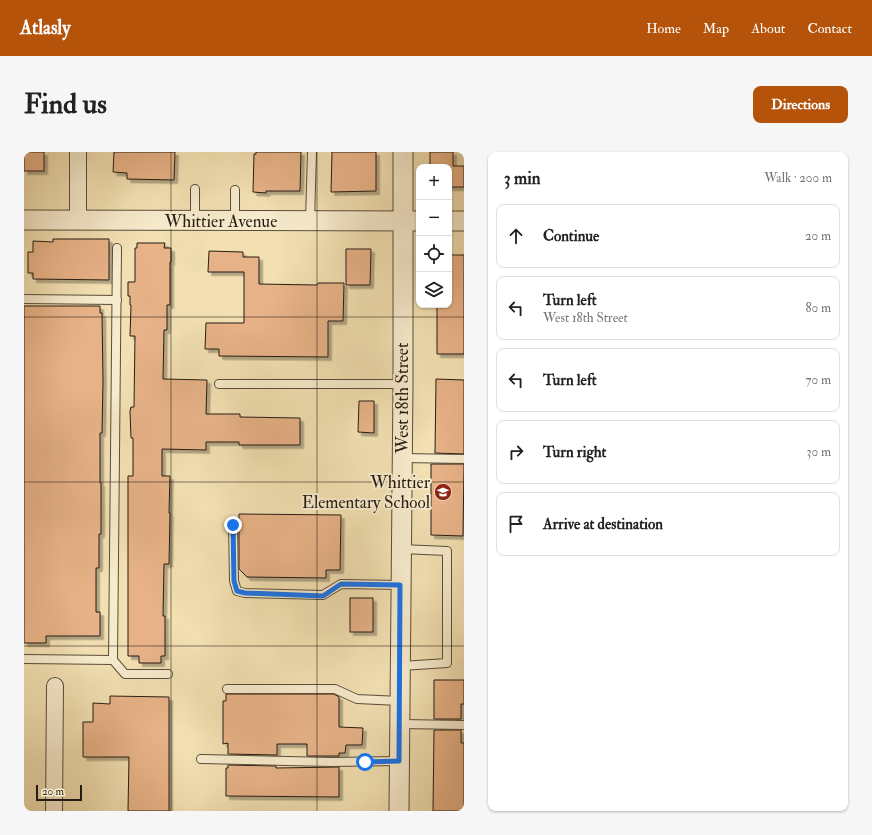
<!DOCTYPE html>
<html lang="en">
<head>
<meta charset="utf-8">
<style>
	body { margin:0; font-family:"IM FELL Double Pica",serif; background:#f6f6f6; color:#222 }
	.controls { position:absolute; right:12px; top:12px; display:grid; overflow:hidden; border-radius:8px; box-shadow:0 1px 3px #0004 }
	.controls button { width:36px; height:36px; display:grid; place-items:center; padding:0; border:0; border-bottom:1px solid #e0e0e0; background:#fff; color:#222; font:20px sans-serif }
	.scale { position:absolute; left:12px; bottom:10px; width:46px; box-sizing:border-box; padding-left:4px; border:2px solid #261c12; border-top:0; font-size:11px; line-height:14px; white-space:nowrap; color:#261c12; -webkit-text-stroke:3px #f7ebcd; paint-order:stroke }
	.stop { position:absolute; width:12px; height:12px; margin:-9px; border:3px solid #1a73e8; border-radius:50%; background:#fff }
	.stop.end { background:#1a73e8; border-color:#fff; box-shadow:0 1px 4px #0008 }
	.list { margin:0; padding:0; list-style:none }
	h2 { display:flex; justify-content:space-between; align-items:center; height:52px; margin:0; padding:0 16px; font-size:17px }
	h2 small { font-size:13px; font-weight:400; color:#767676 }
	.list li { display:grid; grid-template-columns:26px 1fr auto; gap:12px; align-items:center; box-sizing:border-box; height:64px; margin:0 8px 8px; padding:0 8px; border:1px solid #e0e0e0; border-radius:8px }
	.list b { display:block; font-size:15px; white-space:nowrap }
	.list p { margin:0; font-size:13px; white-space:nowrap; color:#767676 }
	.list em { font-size:13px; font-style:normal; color:#767676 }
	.icon { flex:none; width:22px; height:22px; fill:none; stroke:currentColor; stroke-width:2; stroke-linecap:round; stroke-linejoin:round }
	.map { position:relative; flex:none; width:440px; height:659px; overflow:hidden; border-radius:8px }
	header { display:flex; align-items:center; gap:24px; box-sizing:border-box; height:56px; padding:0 20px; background:#b45309; color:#fff }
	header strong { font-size:19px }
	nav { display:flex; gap:22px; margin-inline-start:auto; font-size:14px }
	.intro { display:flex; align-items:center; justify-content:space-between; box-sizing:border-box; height:96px; padding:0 24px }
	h1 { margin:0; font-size:28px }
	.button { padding:10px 18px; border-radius:8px; background:#b45309; color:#fff; font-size:14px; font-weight:700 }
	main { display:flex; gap:24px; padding:0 24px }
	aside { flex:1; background:#fff; border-radius:8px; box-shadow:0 1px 3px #0004 }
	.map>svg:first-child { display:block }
	.building { fill:#e7b287; stroke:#261c12; filter:url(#shadow) }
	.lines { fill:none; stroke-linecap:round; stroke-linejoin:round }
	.service-casing { stroke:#594d3a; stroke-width:10 }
	.minor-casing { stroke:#594d3a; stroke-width:18 }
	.tertiary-casing { stroke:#594d3a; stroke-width:21 }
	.service { stroke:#f7ebcd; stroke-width:8 }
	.minor { stroke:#f7ebcd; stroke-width:16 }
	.tertiary { stroke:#f7ebcd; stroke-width:19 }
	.route { stroke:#1a73e8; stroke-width:5 }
	.grid { fill:none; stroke:#261c12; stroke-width:1; stroke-opacity:0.55 }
	.labels { text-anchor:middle; stroke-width:4; stroke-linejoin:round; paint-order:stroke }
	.street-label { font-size:17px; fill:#261c12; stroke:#f7ebcd }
	.poi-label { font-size:17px; fill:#261c12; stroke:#f7ebcd; text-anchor:end }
</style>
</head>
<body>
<header>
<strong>Atlasly</strong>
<nav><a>Home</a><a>Map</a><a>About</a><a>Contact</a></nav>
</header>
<div class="intro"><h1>Find us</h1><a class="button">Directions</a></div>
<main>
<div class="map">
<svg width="440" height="659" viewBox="0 0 440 659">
	<defs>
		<filter id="shadow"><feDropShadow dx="3.5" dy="3.5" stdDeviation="0" flood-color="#0004"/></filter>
	</defs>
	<rect width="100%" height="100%" fill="#f2e0b2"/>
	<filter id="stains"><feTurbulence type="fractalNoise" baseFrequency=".005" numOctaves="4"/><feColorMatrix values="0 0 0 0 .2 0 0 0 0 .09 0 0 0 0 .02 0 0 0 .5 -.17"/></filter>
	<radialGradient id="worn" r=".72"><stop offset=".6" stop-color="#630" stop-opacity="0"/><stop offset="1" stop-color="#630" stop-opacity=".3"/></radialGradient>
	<g class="building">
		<rect x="0" y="0" width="20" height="19"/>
		<polygon points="90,0 151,0 150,28 103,27 103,21 89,20"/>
		<polygon points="232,0 277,0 276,39 242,39 242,41 229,40 230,2 232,2"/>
		<polygon points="308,0 352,0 352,39 307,40"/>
		<polygon points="406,0 429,0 429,14 440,14 440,35 425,35 425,15 406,15"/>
		<polygon points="29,87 85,87 85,128 9,127 9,121 4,121 4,100 9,100 9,89 29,90"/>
		<polygon points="113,91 141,91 140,96 147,96 147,110 146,110 146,153 143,153 143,178 140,178 139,227 183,228 182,262 216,262 216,265 276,266 276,293 215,293 215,290 182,290 182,298 138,297 138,324 146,324 145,361 146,361 145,412 140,412 139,464 141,464 141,504 137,504 137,511 115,511 115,504 104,504 104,324 109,324 109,286 107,286 106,259 107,255 110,255 111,184 106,184 107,153 106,153 106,144 104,144 104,130 111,130 111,96 113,96"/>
		<polygon points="322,97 347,97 346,133 322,133"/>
		<polygon points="185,99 219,100 219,105 235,105 235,132 293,133 294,131 320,131 319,169 304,169 304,205 195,204 195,197 181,197 182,171 220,171 220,120 184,120"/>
		<polygon points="425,103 440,103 440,202 413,202 413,153 425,153"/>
		<polygon points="0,154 76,154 76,161 78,161 79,229 78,281 76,281 76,331 77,331 77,382 75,382 75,416 72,416 72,460 76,460 76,484 22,484 22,491 0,491"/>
		<polygon points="412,227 440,228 440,302 411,301"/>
		<polygon points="335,249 350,249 350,281 334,280"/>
		<polygon points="407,312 440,312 439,384 407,383"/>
		<polygon points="215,362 317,363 316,418 302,418 302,426 223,425 215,417"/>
		<rect x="326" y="446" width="23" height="34"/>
		<polygon points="410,528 440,528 440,552 437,552 437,567 410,567"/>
		<polygon points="202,542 310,542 315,545 315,575 339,576 338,593 322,593 321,601 315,601 315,604 283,604 283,592 253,592 253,603 204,602 204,591 199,592 199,549 202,549"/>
		<polygon points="86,544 145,545 145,659 104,659 105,605 59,605 59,570 69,570 69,551 86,552"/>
		<polygon points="410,578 437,578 437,591 440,591 440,659 409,659"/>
		<polygon points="204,613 252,614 252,616 315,615 315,645 202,644 202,616 204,616"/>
	</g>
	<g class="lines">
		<defs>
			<g id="service">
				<polyline points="171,37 171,69"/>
				<polyline points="211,69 211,38"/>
				<polyline points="286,69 288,0"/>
				<polyline points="93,96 89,508 101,522 144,522"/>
				<polyline points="0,147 93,148"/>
				<polyline points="195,232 379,232"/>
				<polyline points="378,306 440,307"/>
				<polyline points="209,373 210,429 213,439 221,441 299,443 317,432 376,433"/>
				<polyline points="0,507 89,508"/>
				<polyline points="377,514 423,511 423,399 377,397"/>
				<polyline points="203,537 311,537 333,547 376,549"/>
				<polyline points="376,572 440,573"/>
				<polyline points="177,607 307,610 375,609"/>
			</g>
			<g id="minor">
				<polyline points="54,69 54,0"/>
				<polyline points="30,659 31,534"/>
			</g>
			<g id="tertiary">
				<polyline points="0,68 395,69"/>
				<polyline points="425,69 440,69"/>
				<polyline points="375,659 379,232 379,0"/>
			</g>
		</defs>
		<use href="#service" class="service-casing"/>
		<use href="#minor" class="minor-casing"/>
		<use href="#tertiary" class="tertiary-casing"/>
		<use href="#service" class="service"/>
		<use href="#minor" class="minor"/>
		<use href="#tertiary" class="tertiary"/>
	</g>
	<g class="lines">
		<polyline class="route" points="209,373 210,429 213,439 221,441 299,444 317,432 376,433 375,609 341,610"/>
	</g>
	<path class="grid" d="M147 0V659M293 0V659M0 165H440M0 330H440M0 494H440"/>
	<defs>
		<symbol id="school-disc" viewBox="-11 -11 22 22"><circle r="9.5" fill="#8f2418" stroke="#f7ebcd"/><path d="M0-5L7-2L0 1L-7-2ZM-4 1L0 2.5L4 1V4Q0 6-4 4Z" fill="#fff"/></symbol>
	</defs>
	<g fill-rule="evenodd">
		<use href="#school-disc" x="409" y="330" width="20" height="20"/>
	</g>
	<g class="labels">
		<g class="street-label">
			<text x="197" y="75">Whittier Avenue</text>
			<text transform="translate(378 246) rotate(-90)" y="6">West 18th Street</text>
		</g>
		<g class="poi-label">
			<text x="406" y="336">Whittier<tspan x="406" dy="20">Elementary School</tspan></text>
		</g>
	</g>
	<rect width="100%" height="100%" filter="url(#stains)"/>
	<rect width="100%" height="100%" fill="url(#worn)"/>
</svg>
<div class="controls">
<button>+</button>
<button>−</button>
<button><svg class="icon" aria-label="locate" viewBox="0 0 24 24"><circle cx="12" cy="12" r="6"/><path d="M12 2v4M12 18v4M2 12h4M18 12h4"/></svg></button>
<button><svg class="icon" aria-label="layers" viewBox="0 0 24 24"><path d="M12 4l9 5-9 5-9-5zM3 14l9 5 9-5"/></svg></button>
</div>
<div class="scale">20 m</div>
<div class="stop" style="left:341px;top:610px"></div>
<div class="stop end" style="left:209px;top:373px"></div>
</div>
<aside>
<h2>3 min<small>Walk · 200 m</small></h2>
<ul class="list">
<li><svg class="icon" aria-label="ahead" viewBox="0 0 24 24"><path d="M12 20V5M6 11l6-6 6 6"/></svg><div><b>Continue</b></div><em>20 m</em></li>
<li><svg class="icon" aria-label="left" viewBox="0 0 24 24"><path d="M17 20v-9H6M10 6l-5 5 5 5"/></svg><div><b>Turn left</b><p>West 18th Street</p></div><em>80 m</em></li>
<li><svg class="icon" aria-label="left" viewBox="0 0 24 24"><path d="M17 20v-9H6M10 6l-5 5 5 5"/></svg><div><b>Turn left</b></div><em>70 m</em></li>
<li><svg class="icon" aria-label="right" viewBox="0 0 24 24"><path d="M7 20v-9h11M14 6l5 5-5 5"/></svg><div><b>Turn right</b></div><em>30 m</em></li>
<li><svg class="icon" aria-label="arrive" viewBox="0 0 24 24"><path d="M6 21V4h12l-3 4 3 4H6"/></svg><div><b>Arrive at destination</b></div></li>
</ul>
</aside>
</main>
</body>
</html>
